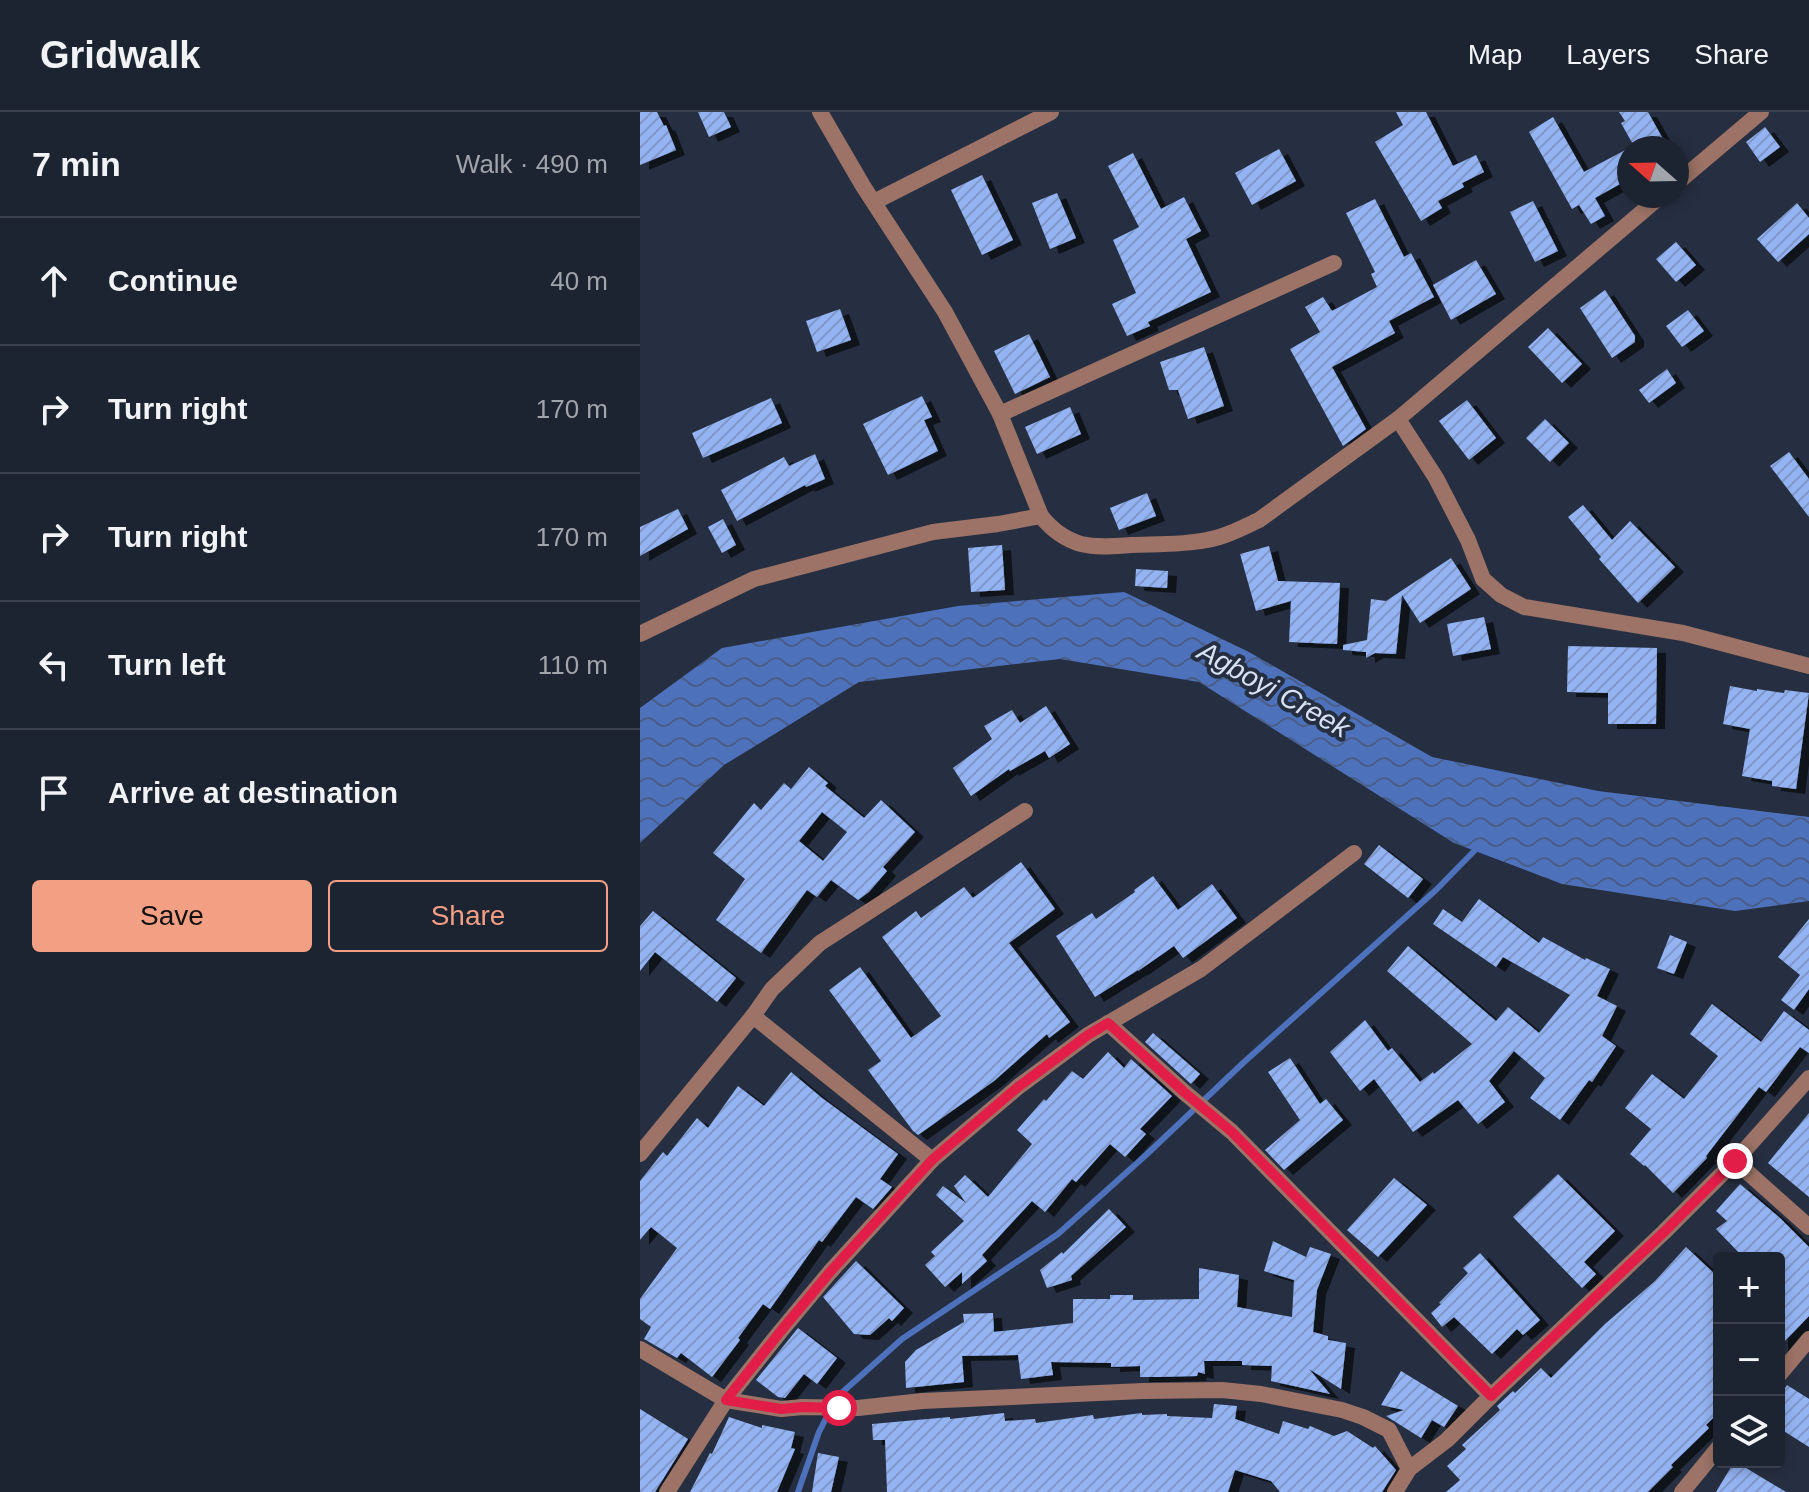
<!DOCTYPE html>
<html lang="en">
<head>
<meta charset="utf-8">
<style>
	body { margin:0; font-family:Helvetica,sans-serif; background:#292f3d; color:#f1f3f6 }
	.controls { position:absolute; right:24px; bottom:24px; display:grid; overflow:hidden; border-radius:8px; box-shadow:0 4px 12px #0003 }
	.controls button { width:72px; height:72px; display:grid; place-items:center; padding:0; border:0; border-bottom:2px solid #3a404d; background:#1c2331; color:#f1f3f6; font:40px sans-serif }
	.compass { position:absolute; left:977px; top:24px; width:72px; height:72px; border-radius:50%; background:#1c2331; box-shadow:0 4px 12px #0003; rotate:290deg }
	.stop { position:absolute; width:24px; height:24px; margin:-18px; border:6px solid #e11d48; border-radius:50%; background:#fff }
	.stop.end { background:#e11d48; border-color:#fff; box-shadow:0 2px 8px #0008 }
	.list { margin:0; padding:0; list-style:none }
	h2 { display:flex; justify-content:space-between; align-items:center; height:104px; margin:0; padding:0 32px; font-size:34px }
	h2 small { font-size:26px; font-weight:400; color:#a0a4ab }
	.list li { display:grid; grid-template-columns:52px 1fr auto; gap:24px; align-items:center; box-sizing:border-box; height:128px; padding:0 32px; border-top:2px solid #3a404d }
	.list b { display:block; font-size:30px; white-space:nowrap }
	.list em { font-size:26px; font-style:normal; color:#a0a4ab }
	.actions { display:flex; gap:16px; padding:24px 32px }
	.actions a { flex:1; padding:18px 0; border:2px solid #f39f84; border-radius:8px; text-align:center; font-size:28px; color:#f39f84 }
	.actions .main { background:#f39f84; color:#111 }
	.icon { flex:none; width:44px; height:44px; fill:none; stroke:currentColor; stroke-width:2; stroke-linecap:round; stroke-linejoin:round }
	.map { position:relative; flex:none; width:1169px; height:1380px; overflow:hidden }
	header { display:flex; align-items:center; gap:48px; box-sizing:border-box; height:112px; padding:0 40px; background:#1c2331; border-bottom:2px solid #3a404d }
	header strong { font-size:38px }
	nav { display:flex; gap:44px; margin-inline-start:auto; font-size:28px }
	main { display:flex }
	aside { flex:1; background:#1c2331 }
	.map>svg:first-child { display:block }
	.water { fill:url(#water-waves) }
	.lines { fill:none; stroke-linecap:round; stroke-linejoin:round }
	.stream { stroke:#4d71bb; stroke-width:6 }
	.building { fill:url(#building-hatch); fill-rule:evenodd; filter:url(#shadow) }
	.street { stroke:#9c7366; stroke-width:16 }
	.route { stroke:#e11d48; stroke-width:10 }
	.labels { text-anchor:middle; stroke-width:8; stroke-linejoin:round; paint-order:stroke }
	.water-label { font-size:28px; font-style:italic; fill:#d8e3f7; stroke:#262f41 }
</style>
</head>
<body>
<header>
<strong>Gridwalk</strong>
<nav><a>Map</a><a>Layers</a><a>Share</a></nav>
</header>
<main>
<aside>
<h2>7 min<small>Walk · 490 m</small></h2>
<ul class="list">
<li><svg class="icon" aria-label="ahead" viewBox="0 0 24 24"><path d="M12 20V5M6 11l6-6 6 6"/></svg><div><b>Continue</b></div><em>40 m</em></li>
<li><svg class="icon" aria-label="right" viewBox="0 0 24 24"><path d="M7 20v-9h11M14 6l5 5-5 5"/></svg><div><b>Turn right</b></div><em>170 m</em></li>
<li><svg class="icon" aria-label="right" viewBox="0 0 24 24"><path d="M7 20v-9h11M14 6l5 5-5 5"/></svg><div><b>Turn right</b></div><em>170 m</em></li>
<li><svg class="icon" aria-label="left" viewBox="0 0 24 24"><path d="M17 20v-9H6M10 6l-5 5 5 5"/></svg><div><b>Turn left</b></div><em>110 m</em></li>
<li><svg class="icon" aria-label="arrive" viewBox="0 0 24 24"><path d="M6 21V4h12l-3 4 3 4H6"/></svg><div><b>Arrive at destination</b></div></li>
</ul>
<div class="actions"><a class="main">Save</a><a>Share</a></div>
</aside>
<div class="map">
<svg width="1169" height="1380" viewBox="0 0 1169 1380">
	<defs>
		<pattern id="water-waves" width="16" height="10" patternUnits="userSpaceOnUse" patternTransform="scale(2)"><rect width="16" height="10" fill="#4d71bb"/><path d="M0 5q4-4 8 0t8 0" fill="none" stroke="#495e88"/></pattern>
		<pattern id="building-hatch" width="6" height="6" patternUnits="userSpaceOnUse" patternTransform="scale(2)"><rect width="6" height="6" fill="#93b3f3"/><path d="M-1 1l2-2M0 6l6-6M5 7l2-2" fill="none" stroke="#8098c9"/></pattern>
		<filter id="shadow"><feDropShadow dx="9" dy="5" stdDeviation="0" flood-color="#0009"/></filter>
	</defs>
	<rect width="100%" height="100%" fill="#262f41"/>
	<polygon class="water" points="484,480 609,540 792,645 958,679 1169,705 1169,789 1095,799 922,772 814,731 559,570 420,547 219,570 84,653 0,731 0,596 82,536 318,494"/>
	<g class="lines">
		<polyline class="stream" points="158,1380 179,1320 197,1285 262,1227 418,1122 506,1043 603,951 796,778 840,733"/>
	</g>
	<g class="building">
		<polygon points="0,0 17,0 24,14 26,13 36,38 0,53"/>
		<polygon points="58,0 84,0 91,15 69,25"/>
		<polygon points="756,0 786,0 813,54 836,43 844,60 822,71 824,75 798,89 802,96 781,109 735,30 763,13"/>
		<polygon points="979,0 1008,0 1028,36 995,36 981,11 985,9"/>
		<polygon points="913,5 944,60 989,36 989,67 955,86 965,104 951,112 939,93 932,97 889,20"/>
		<polygon points="1125,15 1140,35 1120,50 1106,30"/>
		<polygon points="639,37 656,69 612,93 595,61"/>
		<polygon points="493,41 521,97 544,85 561,119 546,127 571,180 508,210 510,214 487,224 472,192 496,181 473,128 499,115 468,54"/>
		<polygon points="342,63 373,128 342,143 311,78"/>
		<polygon points="417,81 436,126 410,137 392,91"/>
		<polygon points="735,87 764,145 771,141 794,185 749,209 755,221 692,255 726,317 703,334 650,237 680,220 665,195 683,185 692,199 737,175 731,162 735,160 706,101"/>
		<polygon points="893,89 918,139 895,150 870,100"/>
		<polygon points="1157,91 1169,106 1169,122 1138,150 1117,127"/>
		<polygon points="1036,130 1056,153 1036,170 1016,147"/>
		<polygon points="836,148 856,182 811,208 793,173"/>
		<polygon points="965,178 995,224 995,230 972,246 940,196"/>
		<polygon points="200,197 211,228 177,240 166,209"/>
		<polygon points="1048,198 1064,219 1042,235 1026,214"/>
		<polygon points="908,216 942,252 922,271 888,235"/>
		<polygon points="389,222 410,265 375,282 354,239"/>
		<polygon points="564,235 584,294 548,307 538,278 529,278 520,250"/>
		<polygon points="1027,257 1036,271 1009,291 999,278"/>
		<polygon points="282,284 292,305 284,308 298,339 248,363 223,312"/>
		<polygon points="131,286 142,311 63,346 52,321"/>
		<polygon points="827,288 856,326 829,348 799,309"/>
		<polygon points="430,295 441,322 397,342 385,315"/>
		<polygon points="905,307 929,331 910,350 886,326"/>
		<polygon points="1149,340 1169,367 1169,405 1130,354"/>
		<polygon points="175,342 185,367 166,375 165,373 97,409 81,378 144,345 149,354"/>
		<polygon points="507,381 516,404 479,418 470,396"/>
		<polygon points="943,393 972,428 990,409 1035,455 998,491 959,447 961,445 928,405"/>
		<polygon points="38,397 48,417 0,444 0,415"/>
		<polygon points="83,407 96,433 82,441 68,415"/>
		<polygon points="362,433 365,478 331,480 328,436"/>
		<polygon points="629,434 638,469 700,471 697,532 649,530 651,489 616,499 600,442"/>
		<polygon points="811,446 831,477 780,511 762,483 756,542 735,541 726,546 726,540 703,538 703,533 727,528 731,487 746,489"/>
		<polygon points="496,457 528,459 527,476 495,474"/>
		<polygon points="844,505 851,537 813,544 807,512"/>
		<polygon points="928,534 1017,536 1016,612 968,612 968,581 927,580"/>
		<polygon points="1090,574 1117,579 1117,577 1144,581 1145,578 1169,581 1156,677 1132,674 1132,669 1102,664 1110,617 1083,612"/>
		<polygon points="406,594 430,632 409,646 405,639 370,659 369,657 331,684 313,656 352,627 344,614 372,598 380,611"/>
		<path d="M169 655 188 671 185 674 224 706 241 688 275 720 243 755 247 759 229 780 218 788 191 768 177 785 167 778 121 841 76 808 105 767 73 741 114 691 121 698 144 671 151 677ZM182 700 207 720 183 749 159 729Z"/>
		<polygon points="739,733 783,767 768,786 724,752"/>
		<polygon points="381,750 415,797 369,831 430,910 409,926 407,922 354,969 278,1023 273,1019 228,958 241,949 189,878 220,855 271,926 301,904 242,825 276,799 281,806 324,775 333,786"/>
		<polygon points="513,764 538,798 572,772 597,806 543,846 534,834 498,859 498,858 455,885 416,824 452,801 456,807 495,780 494,778"/>
		<polygon points="839,787 899,831 903,825 945,848 946,846 970,857 957,884 977,894 962,924 976,934 952,970 949,968 920,1008 890,986 905,966 874,939 849,969 865,990 838,1012 818,988 773,1020 734,967 720,979 690,940 725,908 748,939 752,936 780,970 793,960 794,962 832,932 747,859 768,834 856,909 868,895 899,921 930,883 863,845 856,855 793,812 803,797 822,810"/>
		<polygon points="13,799 96,866 77,890 15,840 0,859 0,814"/>
		<polygon points="1169,807 1169,877 1154,898 1141,888 1160,863 1138,845"/>
		<polygon points="1030,823 1047,830 1034,862 1017,856"/>
		<polygon points="1072,892 1121,930 1144,899 1169,918 1169,941 1160,935 1126,980 1119,975 1066,1044 1067,1046 1033,1081 1005,1053 1004,1054 990,1042 1011,1017 985,996 1012,962 1044,987 1078,944 1050,922"/>
		<polygon points="513,921 560,962 551,972 505,930"/>
		<polygon points="468,940 484,956 491,947 532,984 500,1017 506,1022 485,1045 470,1032 436,1070 432,1067 405,1100 392,1089 342,1143 347,1149 322,1172 322,1160 305,1175 285,1153 295,1144 291,1140 324,1109 296,1083 303,1074 326,1091 314,1074 325,1063 348,1085 392,1032 377,1018 404,987 406,989 432,959 443,967"/>
		<polygon points="650,946 680,992 686,987 703,1008 644,1058 625,1038 660,1008 628,960"/>
		<polygon points="151,960 182,986 258,1042 240,1067 252,1075 233,1097 216,1085 182,1130 179,1128 130,1197 123,1192 98,1226 100,1228 72,1265 41,1241 37,1246 4,1227 11,1215 0,1207 0,1187 37,1136 11,1115 0,1128 0,1069 23,1040 27,1044 57,1006 68,1016 98,974 124,994"/>
		<polygon points="1169,1001 1169,1085 1128,1051"/>
		<polygon points="918,1062 975,1119 944,1150 956,1162 942,1176 873,1105"/>
		<polygon points="754,1066 787,1093 738,1145 707,1118"/>
		<polygon points="1100,1072 1140,1106 1169,1135 1169,1204 1139,1235 1139,1146 1104,1146 1076,1117 1087,1109 1076,1099"/>
		<polygon points="469,1097 486,1115 431,1164 432,1168 407,1176 400,1158 422,1140 423,1142"/>
		<polygon points="633,1129 666,1145 670,1135 691,1142 677,1178 673,1220 688,1224 688,1228 706,1231 701,1277 669,1257 690,1282 631,1269 632,1254 602,1253 602,1249 564,1249 565,1262 558,1260 557,1264 519,1265 500,1265 500,1254 471,1255 471,1251 411,1250 413,1263 381,1267 378,1243 322,1244 324,1270 266,1276 265,1250 276,1238 324,1210 323,1202 353,1201 354,1220 433,1211 433,1187 470,1187 470,1183 493,1183 493,1188 559,1187 559,1156 599,1163 597,1195 652,1205 654,1168 624,1159"/>
		<polygon points="1046,1135 1079,1166 1079,1300 1066,1313 1069,1316 1031,1353 1033,1355 1008,1380 806,1380 820,1368 807,1354 826,1337 822,1333 860,1298 857,1294 873,1279 875,1281 901,1256 911,1266 965,1212 1015,1169"/>
		<polygon points="840,1141 900,1208 883,1223 877,1217 852,1242 814,1205 802,1215 791,1201 801,1192 799,1191 828,1161 823,1156"/>
		<polygon points="216,1149 264,1196 252,1209 249,1206 230,1223 214,1222 183,1185"/>
		<polygon points="158,1216 197,1246 177,1272 164,1262 145,1286 138,1285 116,1268"/>
		<polygon points="761,1259 818,1294 804,1315 792,1308 781,1326 746,1304 764,1298 741,1293"/>
		<polygon points="1147,1273 1169,1287 1169,1335 1139,1316 1139,1285"/>
		<polygon points="574,1292 597,1294 595,1307 639,1322 643,1309 668,1317 670,1314 694,1324 707,1319 733,1336 735,1334 756,1358 742,1380 640,1380 631,1369 595,1358 588,1380 247,1380 245,1328 233,1328 232,1312 310,1305 310,1307 364,1301 365,1309 395,1307 396,1311 453,1303 454,1307 502,1301 502,1303 527,1302 527,1304 572,1306"/>
		<polygon points="0,1297 48,1327 15,1380 0,1380"/>
		<polygon points="89,1305 122,1316 122,1313 155,1320 151,1336 155,1337 137,1380 50,1380 70,1341 72,1342"/>
		<polygon points="178,1341 199,1345 191,1380 172,1380"/>
		<polygon points="1094,1350 1096,1350 1146,1380 1076,1380"/>
	</g>
	<g class="lines">
		<g class="street">
			<polyline points="180,0 223,74 305,200 360,302 401,404"/>
			<polyline points="1037,71 1121,0"/>
			<polyline points="234,90 411,0"/>
			<polyline points="360,302 694,151"/>
			<polyline points="758,307 796,366 828,428 843,467 861,483 884,495 1043,521 1169,554"/>
			<path d="M0 522 114 467 293 420 358 412 401 404C412 418 424 427 441 432 457 436 475 434 491 433 516 432 542 433 567 428 585 425 602 416 619 408L758 307 1021 84"/>
			<polyline points="113,904 292,1048"/>
			<polyline points="468,911 544,980 592,1020 851,1284"/>
			<polyline points="0,1042 113,904 132,877 180,831 385,699"/>
			<polyline points="1095,1049 1169,1115"/>
			<polyline points="0,1237 86,1288 141,1297 163,1295 218,1296 282,1289 503,1279 582,1278 621,1282 702,1298 723,1305 749,1318 769,1357"/>
			<polyline points="1139,1263 1169,1227"/>
			<polyline points="27,1380 86,1288 140,1220 190,1160 292,1048 378,975 448,923 561,857 714,741"/>
			<polyline points="755,1380 769,1357 807,1328 851,1284 1024,1120 1095,1049 1169,966"/>
			<polyline points="1042,1380 1079,1335"/>
		</g>
	</g>
	<g class="lines">
		<polyline class="route" points="199,1296 163,1295 141,1297 86,1288 140,1220 190,1160 292,1048 378,975 448,923 468,911 544,980 592,1020 851,1284 1024,1120 1095,1049"/>
	</g>
	<g class="labels">
		<g class="water-label">
			<text transform="translate(634 577) rotate(29)" y="10">Agboyi Creek</text>
		</g>
	</g>
</svg>
<div class="controls">
<button>+</button>
<button>−</button>
<button><svg class="icon" aria-label="layers" viewBox="0 0 24 24"><path d="M12 4l9 5-9 5-9-5zM3 14l9 5 9-5"/></svg></button>
</div>
<svg class="compass" viewBox="-18 -18 36 36"><path d="M0-13l5 13h-10z" fill="#e53935"/><path d="M0 13l5-13h-10z" fill="#a0a4ab"/></svg>
<div class="stop" style="left:199px;top:1296px"></div>
<div class="stop end" style="left:1095px;top:1049px"></div>
</div>
</main>
</body>
</html>
